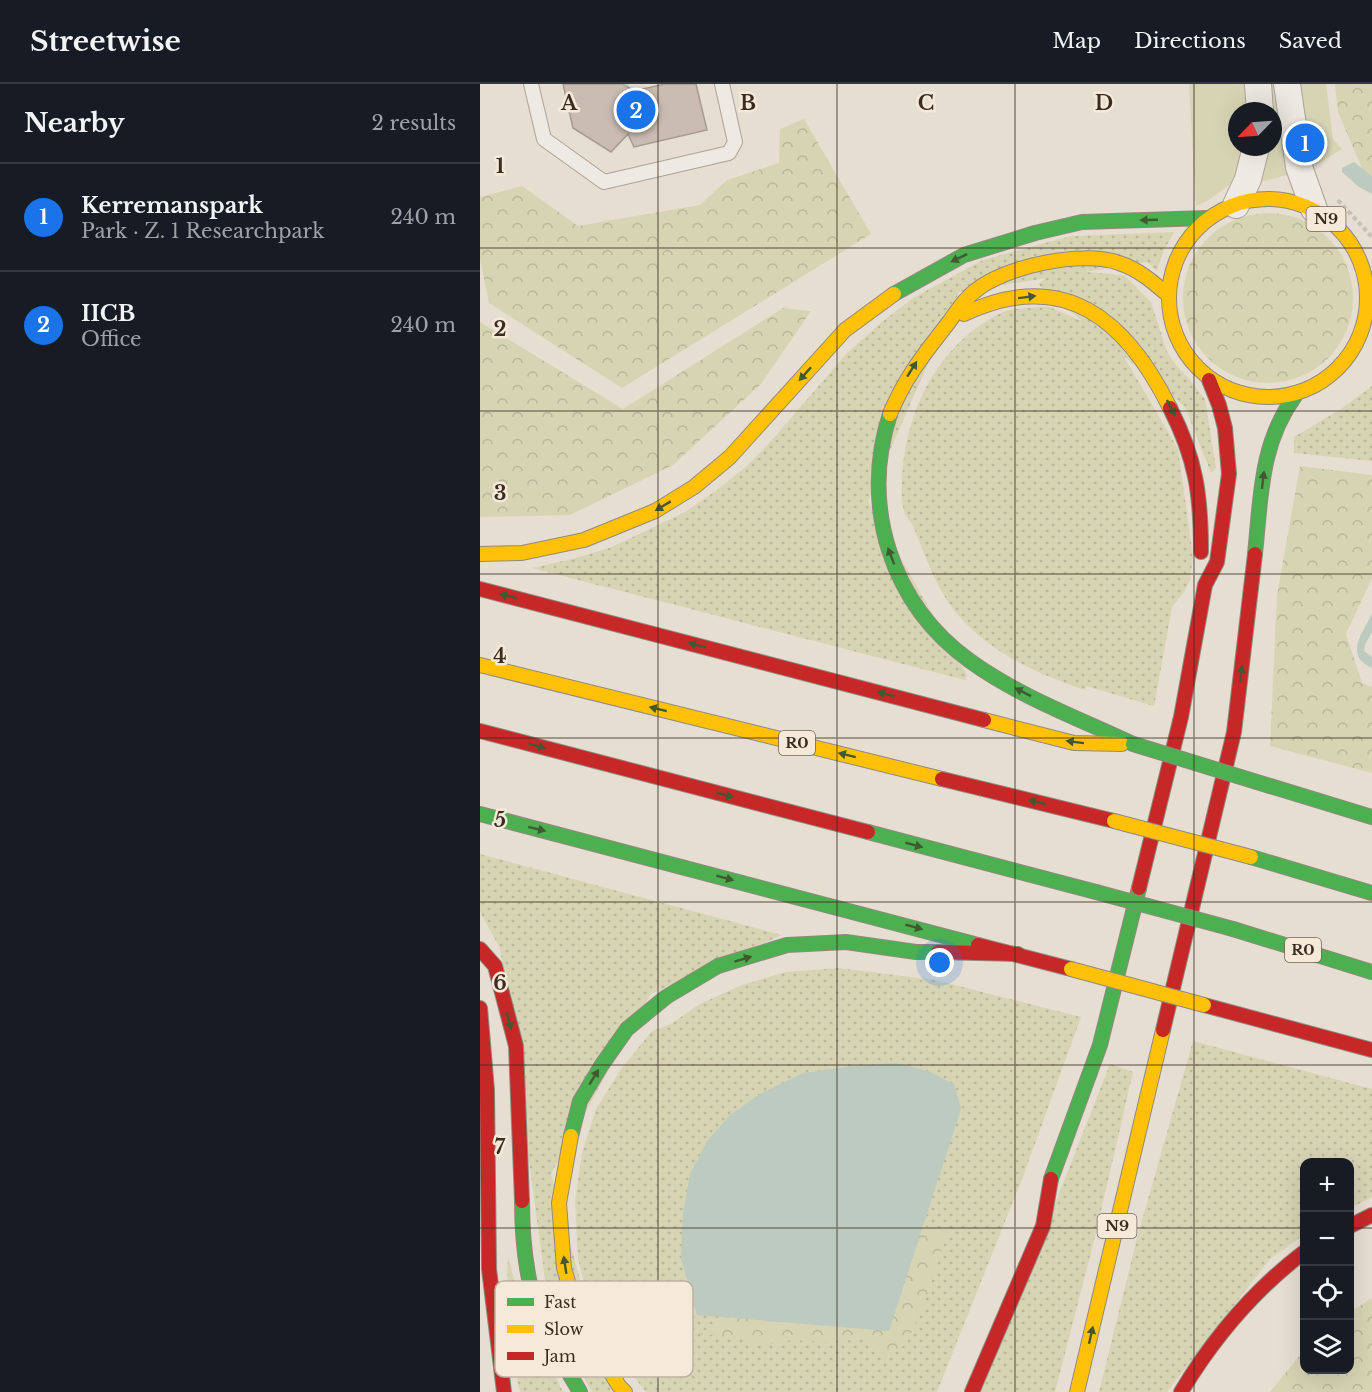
<!DOCTYPE html>
<html lang="en">
<head>
<meta charset="utf-8">
<style>
	body { margin:0; font-family:"Libre Baskerville",serif; background:#242831; color:#f1f3f6 }
	.controls { position:absolute; right:18px; bottom:18px; display:grid; overflow:hidden; border-radius:12px; box-shadow:0 6px 24px #0002 }
	.controls button { width:54px; height:54px; display:grid; place-items:center; padding:0; border:0; border-bottom:2px solid #363941; background:#171b24; color:#f1f3f6; font:30px sans-serif }
	.compass { position:absolute; left:748px; top:18px; width:54px; height:54px; border-radius:50%; background:#171b24; box-shadow:0 6px 24px #0002; rotate:245deg }
	.you { position:absolute; left:460px; top:879px; width:21px; height:21px; margin:-15px; border:4px solid #fff; border-radius:50%; background:#1a73e8; box-shadow:0 0 0 9px #1a73e833 }
	.badge { display:grid; place-items:center; width:39px; height:39px; border-radius:50%; background:#1a73e8; color:#fff; font-size:20px; font-weight:700 }
	.pin { position:absolute; translate:-50% -50%; border:3px solid #fff; box-shadow:0 2px 6px #0006 }
	.list { margin:0; padding:0; list-style:none }
	h2 { display:flex; justify-content:space-between; align-items:center; height:78px; margin:0; padding:0 24px; font-size:26px }
	h2 small { font-size:20px; font-weight:400; color:#9ea1a6 }
	.list li { display:grid; grid-template-columns:39px 1fr auto; gap:18px; align-items:center; box-sizing:border-box; height:108px; padding:0 24px; border-top:2px solid #363941 }
	.list b { display:block; font-size:22px; white-space:nowrap }
	.list p { margin:0; font-size:20px; white-space:nowrap; color:#9ea1a6 }
	.list em { font-size:20px; font-style:normal; color:#9ea1a6 }
	.icon { flex:none; width:33px; height:33px; fill:none; stroke:currentColor; stroke-width:2; stroke-linecap:round; stroke-linejoin:round }
	.map { position:relative; flex:none; width:892px; height:1308px; overflow:hidden }
	header { display:flex; align-items:center; gap:36px; box-sizing:border-box; height:84px; padding:0 30px; background:#171b24; border-bottom:2px solid #363941 }
	header strong { font-size:28px }
	nav { display:flex; gap:33px; margin-inline-start:auto; font-size:21px }
	main { display:flex }
	aside { flex:1; background:#171b24 }
	.map>svg:first-child { display:block }
	.grass { fill:url(#grass-dots) }
	.forest { fill:url(#forest-crowns) }
	.park { fill:#d7d4b4; fill-rule:evenodd }
	.water { fill:#bccac0 }
	.building { fill:#cabcb2; stroke:#a79a90; stroke-width:1.5 }
	.lines { fill:none; stroke-linecap:round; stroke-linejoin:round }
	.lane-casing { stroke:#aca399; stroke-width:16 }
	.street-casing { stroke:#aca399; stroke-width:28 }
	.fast-casing { stroke:#918980; stroke-width:16 }
	.slow-casing { stroke:#918980; stroke-width:16 }
	.jam-casing { stroke:#918980; stroke-width:16 }
	.path { stroke:#c7c0b9; stroke-width:4; stroke-dasharray:4.5 3; stroke-linecap:butt }
	.lane { stroke:#eee9e3; stroke-width:14 }
	.street { stroke:#eee9e3; stroke-width:26 }
	.fast { stroke:#4caf50; stroke-width:14 }
	.slow { stroke:#ffc107; stroke-width:14 }
	.jam { stroke:#c62828; stroke-width:14 }
	.fast-bridge-casing { stroke:#918980; stroke-width:16; stroke-linecap:butt }
	.slow-bridge-casing { stroke:#918980; stroke-width:16; stroke-linecap:butt }
	.fast-bridge { stroke:#4caf50; stroke-width:14 }
	.slow-bridge { stroke:#ffc107; stroke-width:14 }
	.oneway { fill:#415931 }
	.grid { fill:none; stroke:#3b2b21; stroke-width:1.5; stroke-opacity:0.55 }
	.labels { text-anchor:middle; stroke-width:5; stroke-linejoin:round; paint-order:stroke }
	.shield { fill:#f5ead9; stroke:#736458; stroke-width:1.5 }
	.shield-label { font-size:15px; font-weight:bold; fill:#3b2b21 }
	.key { fill:#f5ead9; stroke:#bdb1a2; stroke-width:1.5 }
	.key-label { font-size:16px; fill:#3b2b21 }
	.grid-label { font-size:20px; text-anchor:middle; font-weight:bold; fill:#3b2b21; stroke:#f5ead9; stroke-width:5; stroke-linejoin:round; paint-order:stroke }
</style>
</head>
<body>
<header>
<strong>Streetwise</strong>
<nav><a>Map</a><a>Directions</a><a>Saved</a></nav>
</header>
<main>
<aside>
<h2>Nearby<small>2 results</small></h2>
<ul class="list">
<li><span class="badge">1</span><div><b>Kerremanspark</b><p>Park · Z. 1 Researchpark</p></div><em>240 m</em></li>
<li><span class="badge">2</span><div><b>IICB</b><p>Office</p></div><em>240 m</em></li>
</ul>
</aside>
<div class="map">
<svg width="892" height="1308" viewBox="0 0 892 1308">
	<defs>
		<pattern id="grass-dots" width="8" height="8" patternUnits="userSpaceOnUse" patternTransform="scale(1.5)"><rect width="8" height="8" fill="#d7d4b4"/><path d="M2 2h.1M6 6h.1" fill="none" stroke="#b9b69a" stroke-width="1.8" stroke-linecap="round"/></pattern>
		<pattern id="forest-crowns" width="20" height="18" patternUnits="userSpaceOnUse" patternTransform="scale(1.5)"><rect width="20" height="18" fill="#d7d4b4"/><path d="M2 6a3 3 0 1 1 6 0M12 15a3 3 0 1 1 6 0" fill="none" stroke="#b9b69a"/></pattern>
	</defs>
	<rect width="100%" height="100%" fill="#e6ded1"/>
	<g class="grass">
		<polygon points="694,148 683,168 677,187 667,178 479,208 388,417 487,591 485,596 52,484 96,474 132,463 205,428 237,406 267,382 291,357 368,268 402,238 433,214 503,176 591,152"/>
		<polygon points="579,186 644,191 671,218 687,268 695,280 711,297 725,315 736,384 731,389 705,323 558,200"/>
		<path d="M567 222 630 249 698 365 713 472 710 496 704 508 692 523 674 622 606 602 605 606C558 590 512 570 478 531 456 505 446 473 433 442 431 437 425 432 424 427 420 413 422 395 423 381 429 327 453 275 499 242 507 237 517 230 526 227 539 224 554 224 567 222Z"/>
		<polygon points="892,302 892,377 814,369 814,353 861,325"/>
		<polygon points="0,770 302,851 171,910 71,1090 131,1308 112,1308 70,1232 20,864 0,828"/>
		<polygon points="358,884 455,896 601,933 544,1090 457,1308 166,1308 133,1266 111,1224 98,1175 95,1118 102,1069 116,1025 141,985 172,947 189,941 220,920 262,901 306,888"/>
		<polygon points="713,957 892,1005 892,1113 870,1124 870,1078 824,1078 824,1151 790,1175 687,1308 619,1308 657,1154"/>
		<polygon points="630,980 653,988 615,1153 575,1308 501,1308"/>
		<polygon points="28,1172 39,1217 83,1308 40,1308 26,1238"/>
	</g>
	<g class="forest">
		<polygon points="855,0 892,0 892,91 884,89 858,28"/>
		<polygon points="324,35 391,150 142,304 9,219 0,176 0,113 42,102 98,142 220,121 247,96 299,79 300,45"/>
		<circle cx="788" cy="214" r="85"/>
		<polygon points="303,224 331,227 281,300 193,381 90,431 0,433 0,238 143,325"/>
		<polygon points="820,382 892,391 892,494 866,550 882,599 892,603 892,689 790,662 797,511"/>
		<polygon points="438,1143 469,1144 447,1212 427,1259 408,1273 387,1255 344,1258 313,1256 276,1262 268,1253 220,1250 259,1228"/>
		<polygon points="892,1214 892,1308 790,1308 824,1266 824,1286 870,1286 870,1228"/>
	</g>
	<path class="park" d="M709 0H846L853 55 862 65 830 85 777 99 749 101 729 116 716 122ZM757 27H793V63H757Z"/>
	<g class="water">
		<polygon points="874,78 892,92 892,110 879,103 862,88 862,84"/>
		<path d="M892 530V548L885 561 884 567 892 573V584C864 571 882 550 892 530Z"/>
		<polygon points="416,979 448,987 474,1000 481,1025 409,1247 217,1231 201,1174 203,1129 210,1090 227,1057 250,1031 280,1010 323,989 373,982"/>
	</g>
	<polygon class="building" points="83,0 143,0 154,7 185,0 216,0 227,46 154,63 148,50 131,68 93,44"/>
	<g class="lines">
		<defs>
			<polyline id="lane" points="51,0 64,55 124,98 249,69 255,58 242,0"/>
			<g id="street">
				<polyline points="778,0 780,27"/>
				<polyline points="807,0 819,83 834,125"/>
				<polyline points="756,121 768,95 776,63"/>
			</g>
			<g id="fast">
				<polyline points="414,210 484,171 555,149 602,138 727,134"/>
				<path d="M410 330C380 422 411 520 490 577 540 613 598 634 653 660"/>
				<path d="M775 470C781 413 780 360 815 312"/>
				<polyline points="790,702 892,733"/>
				<polyline points="0,730 498,861"/>
				<polyline points="388,748 616,808"/>
				<polyline points="771,773 892,809"/>
				<polyline points="753,845 892,888"/>
				<polyline points="91,1052 100,1017 121,982 147,945 186,913 238,882 307,861 366,858 436,868 458,868"/>
				<polyline points="571,1095 620,961 659,804"/>
				<path d="M42 1117C42 1149 45 1182 53 1213 62 1246 83 1279 100 1308"/>
			</g>
			<g id="slow">
				<circle cx="788" cy="214" r="99"/>
				<path d="M484 230C584 183 646 235 690 324"/>
				<path d="M410 330C425 293 445 269 469 238 477 227 484 215 495 207 525 182 602 166 639 179 658 185 673 198 688 211"/>
				<polyline points="0,470 42,469 104,456 175,427 214,403 250,373 365,246 414,210"/>
				<polyline points="0,581 462,695"/>
				<polyline points="504,636 594,659 642,660"/>
				<polyline points="91,1052 79,1119 84,1184 100,1239 139,1302 145,1308"/>
				<polyline points="597,1308 683,946"/>
			</g>
			<g id="jam">
				<path d="M690 324C716 375 721 411 721 468"/>
				<polyline points="0,505 504,636"/>
				<polyline points="0,647 388,748"/>
				<polyline points="462,695 634,737"/>
				<polyline points="659,804 701,633 725,501 737,478 749,390 745,344 739,321 729,296"/>
				<polyline points="498,861 591,885"/>
				<polyline points="0,865 15,882 36,962 42,1117"/>
				<polyline points="458,868 538,870"/>
				<polyline points="724,921 892,966"/>
				<polyline points="0,924 7,1006 9,1185 24,1308"/>
				<polyline points="683,946 754,648 775,470"/>
				<polyline points="870,1142 892,1131"/>
				<polyline points="492,1308 563,1142 571,1095"/>
				<path d="M701 1308C734 1253 773 1207 824 1168"/>
			</g>
		</defs>
		<use href="#lane" class="lane-casing"/>
		<use href="#street" class="street-casing"/>
		<use href="#fast" class="fast-casing"/>
		<use href="#slow" class="slow-casing"/>
		<use href="#jam" class="jam-casing"/>
		<g class="path">
			<polyline points="146,2 147,0"/>
			<polyline points="858,116 892,153"/>
		</g>
		<use href="#lane" class="lane"/>
		<use href="#street" class="street"/>
		<use href="#fast" class="fast"/>
		<use href="#slow" class="slow"/>
		<use href="#jam" class="jam"/>
		<defs>
			<g id="fast-bridge">
				<polyline points="653,660 790,702"/>
				<polyline points="616,808 753,845"/>
			</g>
			<g id="slow-bridge">
				<polyline points="634,737 771,773"/>
				<polyline points="591,885 724,921"/>
			</g>
		</defs>
		<use href="#fast-bridge" class="fast-bridge-casing"/>
		<use href="#slow-bridge" class="slow-bridge-casing"/>
		<use href="#fast-bridge" class="fast-bridge"/>
		<use href="#slow-bridge" class="slow-bridge"/>
	</g>
	<defs><path id="oneway-solid" d="M-6-.8H1V-3.2L6.5 0L1 3.2V.8H-6Z" transform="scale(1.5)"/></defs>
	<g class="oneway">
		<use href="#oneway-solid" transform="translate(669 136) rotate(178)"/>
		<use href="#oneway-solid" transform="translate(479 174) rotate(154)"/>
		<use href="#oneway-solid" transform="translate(547 213) rotate(-7)"/>
		<use href="#oneway-solid" transform="translate(432 285) rotate(-58)"/>
		<use href="#oneway-solid" transform="translate(325 290) rotate(132)"/>
		<use href="#oneway-solid" transform="translate(691 324) rotate(63)"/>
		<use href="#oneway-solid" transform="translate(783 396) rotate(-83)"/>
		<use href="#oneway-solid" transform="translate(183 422) rotate(149)"/>
		<use href="#oneway-solid" transform="translate(411 472) rotate(-111)"/>
		<use href="#oneway-solid" transform="translate(28 512) rotate(-166)"/>
		<use href="#oneway-solid" transform="translate(217 561) rotate(-165)"/>
		<use href="#oneway-solid" transform="translate(761 590) rotate(-84)"/>
		<use href="#oneway-solid" transform="translate(543 608) rotate(-153)"/>
		<use href="#oneway-solid" transform="translate(406 610) rotate(-165)"/>
		<use href="#oneway-solid" transform="translate(178 625) rotate(-166)"/>
		<use href="#oneway-solid" transform="translate(595 658) rotate(-173)"/>
		<use href="#oneway-solid" transform="translate(57 662) rotate(15)"/>
		<use href="#oneway-solid" transform="translate(367 671) rotate(-166)"/>
		<use href="#oneway-solid" transform="translate(245 711) rotate(15)"/>
		<use href="#oneway-solid" transform="translate(557 718) rotate(-166)"/>
		<use href="#oneway-solid" transform="translate(57 745) rotate(14)"/>
		<use href="#oneway-solid" transform="translate(434 761) rotate(15)"/>
		<use href="#oneway-solid" transform="translate(245 794) rotate(15)"/>
		<use href="#oneway-solid" transform="translate(434 843) rotate(15)"/>
		<use href="#oneway-solid" transform="translate(263 875) rotate(-17)"/>
		<use href="#oneway-solid" transform="translate(29 937) rotate(76)"/>
		<use href="#oneway-solid" transform="translate(114 993) rotate(-59)"/>
		<use href="#oneway-solid" transform="translate(85 1181) rotate(-99)"/>
		<use href="#oneway-solid" transform="translate(611 1251) rotate(-77)"/>
	</g>
	<path class="grid" d="M178 0V1308M357 0V1308M535 0V1308M714 0V1308M0 164H892M0 327H892M0 490H892M0 654H892M0 818H892M0 981H892M0 1144H824M870 1144H892"/>
	<g class="labels">
		<g class="shield">
			<rect x="826.5" y="123" width="39" height="24" rx="4.5"/>
			<rect x="299" y="647" width="36" height="24" rx="4.5"/>
			<rect x="805" y="854" width="36" height="24" rx="4.5"/>
			<rect x="617.5" y="1130" width="39" height="24" rx="4.5"/>
		</g>
		<g class="shield-label">
			<text x="846" y="140">N9</text>
			<text x="317" y="664">R0</text>
			<text x="823" y="871">R0</text>
			<text x="637" y="1147">N9</text>
		</g>
	</g>
	<rect x="15" y="1197" width="198" height="96" rx="9" class="key"/>
	<rect x="27" y="1214" width="27" height="8" fill="#4caf50"/>
	<rect x="27" y="1241" width="27" height="8" fill="#ffc107"/>
	<rect x="27" y="1268" width="27" height="8" fill="#c62828"/>
	<g class="key-label">
		<text x="64" y="1224">Fast</text>
		<text x="64" y="1251">Slow</text>
		<text x="64" y="1278">Jam</text>
	</g>
	<g class="grid-label">
		<text x="89" y="26">A</text>
		<text x="268" y="26">B</text>
		<text x="446" y="26">C</text>
		<text x="624" y="26">D</text>
		<text x="20" y="89">1</text>
		<text x="20" y="252">2</text>
		<text x="20" y="416">3</text>
		<text x="20" y="579">4</text>
		<text x="20" y="743">5</text>
		<text x="20" y="906">6</text>
		<text x="20" y="1070">7</text>
	</g>
</svg>
<div class="controls">
<button>+</button>
<button>−</button>
<button><svg class="icon" aria-label="locate" viewBox="0 0 24 24"><circle cx="12" cy="12" r="6"/><path d="M12 2v4M12 18v4M2 12h4M18 12h4"/></svg></button>
<button><svg class="icon" aria-label="layers" viewBox="0 0 24 24"><path d="M12 4l9 5-9 5-9-5zM3 14l9 5 9-5"/></svg></button>
</div>
<svg class="compass" viewBox="-18 -18 36 36"><path d="M0-13l5 13h-10z" fill="#e53935"/><path d="M0 13l5-13h-10z" fill="#9ea1a6"/></svg>
<div class="you"></div>
<div class="pin badge" style="left:825px;top:59px">1</div>
<div class="pin badge" style="left:156px;top:26px">2</div>
</div>
</main>
</body>
</html>
